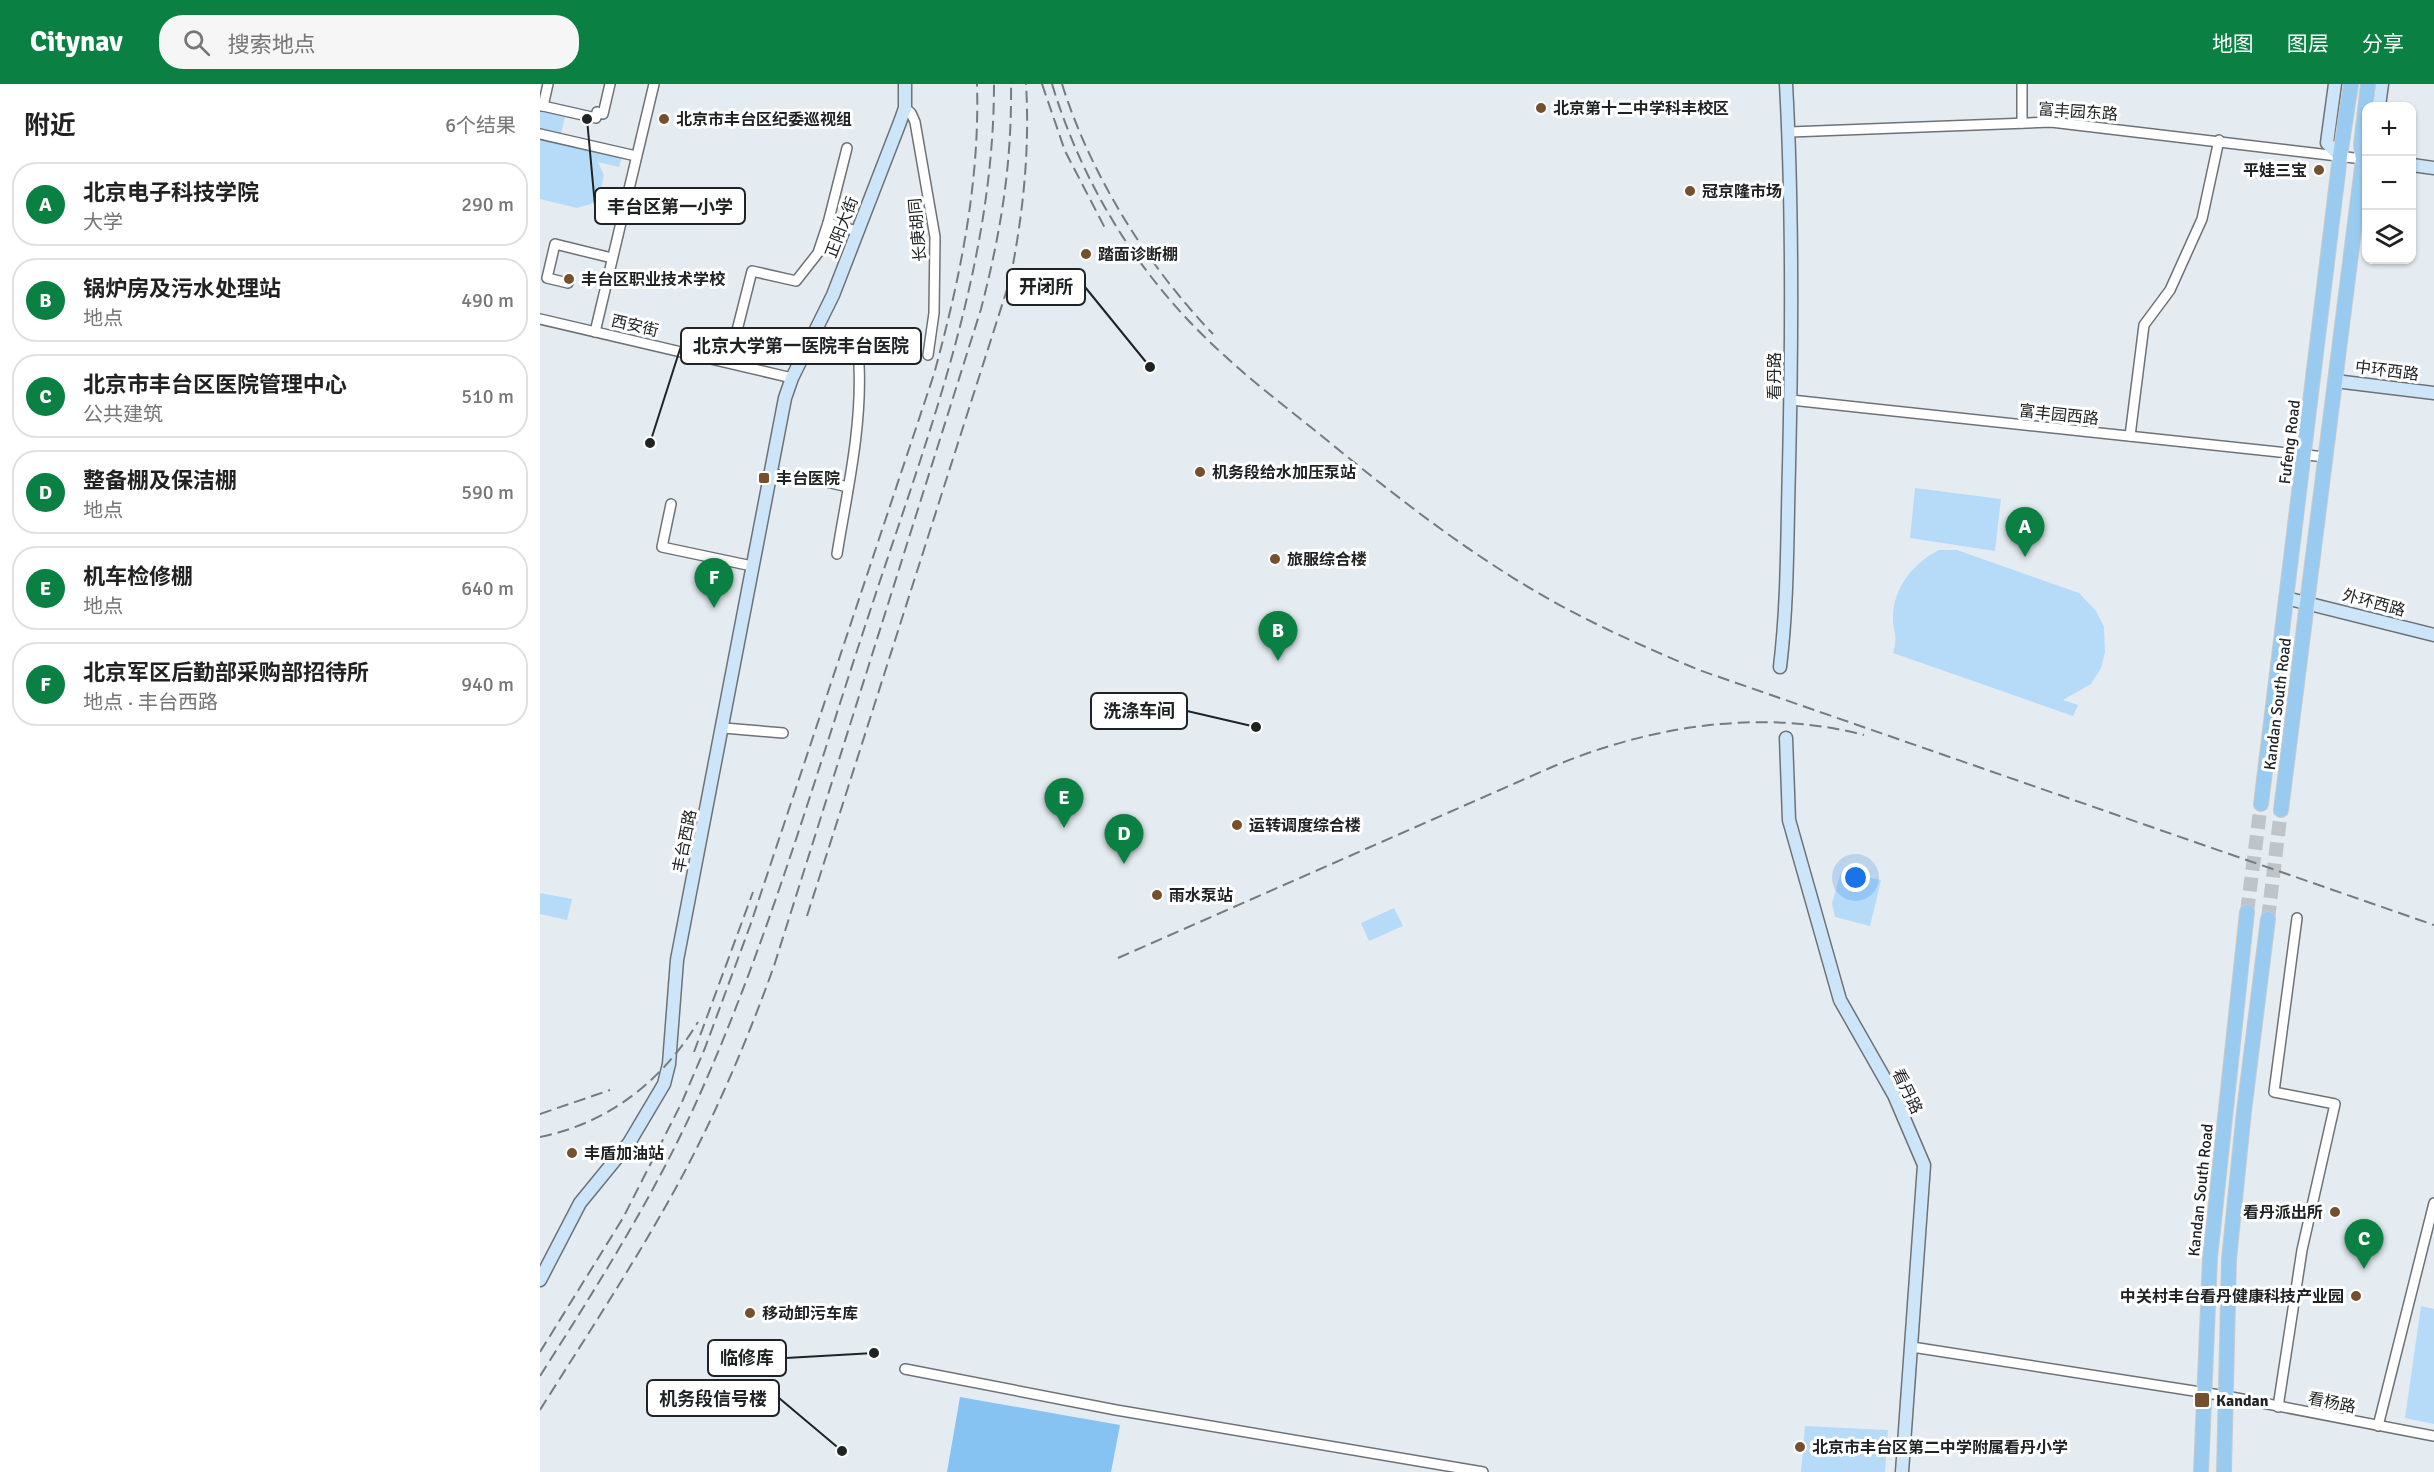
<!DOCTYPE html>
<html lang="zh">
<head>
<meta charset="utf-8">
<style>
	body { margin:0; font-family:Signika,"Noto Sans SC",sans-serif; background:#f6f6f6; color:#222 }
	.controls { position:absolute; right:18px; top:18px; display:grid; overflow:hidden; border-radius:12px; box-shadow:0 2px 4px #0004 }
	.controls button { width:54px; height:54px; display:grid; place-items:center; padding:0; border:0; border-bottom:2px solid #e0e0e0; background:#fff; color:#222; font:30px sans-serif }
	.you { position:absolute; left:1316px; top:794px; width:21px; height:21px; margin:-15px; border:4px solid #fff; border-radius:50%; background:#1a73e8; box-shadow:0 0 0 9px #1a73e833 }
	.badge { display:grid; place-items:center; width:39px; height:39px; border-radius:50%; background:#0b8043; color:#fff; font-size:20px; font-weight:700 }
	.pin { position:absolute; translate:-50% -50px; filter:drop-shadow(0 2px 3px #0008) }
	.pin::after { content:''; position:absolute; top:32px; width:21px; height:18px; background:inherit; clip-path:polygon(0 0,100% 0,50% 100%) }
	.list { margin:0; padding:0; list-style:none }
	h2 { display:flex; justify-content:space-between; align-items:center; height:78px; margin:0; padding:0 24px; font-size:26px }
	h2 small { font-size:20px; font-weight:400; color:#767676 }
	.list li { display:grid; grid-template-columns:39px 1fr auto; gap:18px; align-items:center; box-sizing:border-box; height:84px; margin:0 12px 12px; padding:0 12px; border:2px solid #e0e0e0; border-radius:24px }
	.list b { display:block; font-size:22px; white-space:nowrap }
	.list p { margin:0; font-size:20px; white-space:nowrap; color:#767676 }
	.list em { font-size:20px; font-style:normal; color:#767676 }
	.icon { flex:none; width:33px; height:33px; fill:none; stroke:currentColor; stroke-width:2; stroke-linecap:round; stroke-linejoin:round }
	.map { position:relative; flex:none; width:1894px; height:1388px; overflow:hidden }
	header { display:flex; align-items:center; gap:36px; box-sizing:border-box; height:84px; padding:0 30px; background:#0b8043; color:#fff }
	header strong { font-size:28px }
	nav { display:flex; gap:33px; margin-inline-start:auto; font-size:21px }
	.search { width:420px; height:54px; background:#f6f6f6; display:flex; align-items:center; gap:15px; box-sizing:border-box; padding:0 21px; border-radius:24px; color:#767676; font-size:22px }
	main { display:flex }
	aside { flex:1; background:#fff }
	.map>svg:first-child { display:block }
	.green { fill:#b5dbf9 }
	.forest { fill:#87c3f2 }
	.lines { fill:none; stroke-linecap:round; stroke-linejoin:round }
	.primary-tunnel { stroke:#bec4c8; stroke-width:14; stroke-dasharray:14 7; stroke-linecap:butt }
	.street-casing { stroke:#6d7277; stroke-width:12 }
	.secondary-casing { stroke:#6d7277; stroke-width:15 }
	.primary-casing { stroke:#c9caca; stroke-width:16 }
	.street { stroke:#fff; stroke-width:9 }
	.secondary { stroke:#cce5f8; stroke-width:12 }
	.primary { stroke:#99cbf1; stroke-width:14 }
	.rail { stroke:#777b7e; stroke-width:2; stroke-dasharray:12 6; stroke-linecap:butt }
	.poi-dot { fill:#76502c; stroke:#fff; stroke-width:2 }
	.labels { text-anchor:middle; stroke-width:6; stroke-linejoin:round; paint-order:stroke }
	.poi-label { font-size:16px; font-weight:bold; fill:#202324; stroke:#fff; text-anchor:start }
	.street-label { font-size:16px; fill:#202324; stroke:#fff }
	.leader { fill:none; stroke:#202324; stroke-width:2 }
	.callout-dot { fill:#202324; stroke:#fff; stroke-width:2 }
	.callout { fill:#fff; stroke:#202324; stroke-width:2 }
	.callout-label { font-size:18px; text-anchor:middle; font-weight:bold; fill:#202324 }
</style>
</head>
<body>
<header>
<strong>Citynav</strong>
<div class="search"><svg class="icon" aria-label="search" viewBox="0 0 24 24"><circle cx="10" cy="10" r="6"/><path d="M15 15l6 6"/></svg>搜索地点</div>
<nav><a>地图</a><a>图层</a><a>分享</a></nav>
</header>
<main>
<aside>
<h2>附近<small>6个结果</small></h2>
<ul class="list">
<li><span class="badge">A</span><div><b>北京电子科技学院</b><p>大学</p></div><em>290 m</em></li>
<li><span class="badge">B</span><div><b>锅炉房及污水处理站</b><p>地点</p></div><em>490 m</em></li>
<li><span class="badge">C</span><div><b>北京市丰台区医院管理中心</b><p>公共建筑</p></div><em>510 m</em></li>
<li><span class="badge">D</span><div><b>整备棚及保洁棚</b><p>地点</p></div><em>590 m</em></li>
<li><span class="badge">E</span><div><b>机车检修棚</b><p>地点</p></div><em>640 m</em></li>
<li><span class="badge">F</span><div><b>北京军区后勤部采购部招待所</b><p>地点 · 丰台西路</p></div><em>940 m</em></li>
</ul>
</aside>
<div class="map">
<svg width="1894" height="1388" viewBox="0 0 1894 1388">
	<rect width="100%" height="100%" fill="#e5ecf1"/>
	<g class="green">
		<polygon points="0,27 25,33 21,50 0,46"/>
		<polygon points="0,53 82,73 79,83 58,78 64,91 59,112 51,120 37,124 0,115"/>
		<polygon points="1375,404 1461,415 1455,467 1370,454"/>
		<path d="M1399 466H1417L1539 509 1556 527 1564 543 1565 568 1561 584 1551 600 1523 616 1538 621 1533 632 1353 569C1359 549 1352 548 1353 532 1354 502 1374 479 1399 466Z"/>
		<polygon points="1301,788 1341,796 1330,842 1295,833 1292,819"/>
		<polygon points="0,809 32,815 27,836 0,830"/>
		<polygon points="854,824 863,842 829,857 821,839"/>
		<polygon points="1881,1222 1894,1225 1894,1340 1865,1334"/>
		<polygon points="1265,1342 1348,1346 1345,1388 1261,1388"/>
	</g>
	<polygon class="forest" points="420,1313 580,1341 571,1388 407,1388"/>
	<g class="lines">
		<g class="primary-tunnel">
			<polyline points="1707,828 1721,720"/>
			<polyline points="1728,835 1741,726"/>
		</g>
		<defs>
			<g id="street">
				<polyline points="0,22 3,22 8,0"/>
				<polyline points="3,22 56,34 57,28 63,30 70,0"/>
				<polyline points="365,24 371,29 375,38 395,153 394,229 388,271"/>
				<polyline points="1482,39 1482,0"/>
				<polyline points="1250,48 1511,38 1823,75"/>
				<polyline points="0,50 96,72"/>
				<polyline points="307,64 288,139 317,147"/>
				<polyline points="28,199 7,194 15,160 72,174"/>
				<polyline points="0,235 252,294"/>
				<polyline points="55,248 114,0"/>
				<polyline points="189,278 212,187 256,197 278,169 288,139"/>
				<polyline points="1251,316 1785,373"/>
				<polyline points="1590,352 1604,241 1630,206 1662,135 1679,56"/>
				<polyline points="230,390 278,396 308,403"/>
				<polyline points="131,420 122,463 212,482"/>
				<path d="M297 470C307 408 322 344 319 281"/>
				<polyline points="184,644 243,649"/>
				<polyline points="1372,1263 1686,1312 1894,1352"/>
				<polyline points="365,1285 576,1326 943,1388"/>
				<polyline points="1738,1323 1762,1166 1795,1020 1734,1008 1757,834"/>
				<polyline points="1838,1342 1894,1119"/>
			</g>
			<g id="secondary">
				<polyline points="1795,0 1787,59 1800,72"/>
				<polyline points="1839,22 1842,0"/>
				<polyline points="1872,81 1894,84"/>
				<polyline points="1795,297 1894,309"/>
				<polyline points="1746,514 1894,551"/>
				<path d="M1240 583C1248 517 1247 450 1249 383 1252 255 1253 127 1246 0"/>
				<polyline points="1246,654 1249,736 1300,916 1354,1011 1384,1081 1362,1388"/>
				<polyline points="0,1196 40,1119 89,1059 124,1000 129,980 137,876 245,314 252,294 293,211 360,38 365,24 365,0"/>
			</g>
			<g id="primary">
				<polyline points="1721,720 1800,72 1811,0"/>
				<polyline points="1741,726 1823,75 1821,61 1828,0"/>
				<polyline points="1661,1388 1670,1174 1707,828"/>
				<polyline points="1684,1388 1689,1175 1704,1027 1728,835"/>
			</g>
		</defs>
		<use href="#street" class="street-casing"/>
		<use href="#secondary" class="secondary-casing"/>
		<use href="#primary" class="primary-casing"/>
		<use href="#street" class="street"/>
		<use href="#secondary" class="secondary"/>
		<use href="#primary" class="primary"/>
		<g class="rail">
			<polyline points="502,0 525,67 566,146"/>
			<path d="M512 0C544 105 603 199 685 272 716 301 750 326 783 353 860 416 939 478 1027 525 1070 548 1114 567 1159 586L1894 841"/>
			<path d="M522 0C551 92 607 181 673 250"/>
			<path d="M267 832 470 196C483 131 490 66 486 0"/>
			<path d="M578 874 1012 683C1109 642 1221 624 1324 651"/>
			<polyline points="154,968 213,808"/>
			<polyline points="0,1030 70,1006"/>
			<path d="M0 1053C69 1039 122 997 158 938"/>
			<path d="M0 1268 83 1134 142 1018 165 964 210 842 394 290C420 195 440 99 437 0"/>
			<path d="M0 1292C56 1204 111 1117 155 1021 228 860 277 686 333 518 389 348 454 181 454 0"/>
			<path d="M0 1326C47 1251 96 1177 138 1100 176 1030 207 957 234 882L441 225C461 148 472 80 471 0"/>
		</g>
	</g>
	<g class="poi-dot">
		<circle cx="1001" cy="24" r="6"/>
		<circle cx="124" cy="35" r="6"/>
		<circle cx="1779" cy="86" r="6"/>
		<circle cx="1150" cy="107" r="6"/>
		<circle cx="546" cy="170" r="6"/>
		<circle cx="29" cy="195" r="6"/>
		<circle cx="660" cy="388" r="6"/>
		<rect x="218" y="388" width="12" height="12" rx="3"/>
		<circle cx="735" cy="475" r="6"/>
		<circle cx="697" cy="741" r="6"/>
		<circle cx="617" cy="811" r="6"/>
		<circle cx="32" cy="1069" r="6"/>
		<circle cx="1795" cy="1128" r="6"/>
		<circle cx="1816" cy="1212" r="6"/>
		<circle cx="210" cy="1229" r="6"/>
		<rect x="1654" y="1308" width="16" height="16" rx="3"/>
		<circle cx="1260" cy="1363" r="6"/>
	</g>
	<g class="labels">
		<g class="poi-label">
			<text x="1013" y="30">北京第十二中学科丰校区</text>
			<text x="136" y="41">北京市丰台区纪委巡视组</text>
			<text x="1767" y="92" text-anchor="end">平娃三宝</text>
			<text x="1162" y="113">冠京隆市场</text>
			<text x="558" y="176">踏面诊断棚</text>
			<text x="41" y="201">丰台区职业技术学校</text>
			<text x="672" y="394">机务段给水加压泵站</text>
			<text x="236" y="400">丰台医院</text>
			<text x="747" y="481">旅服综合楼</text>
			<text x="709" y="747">运转调度综合楼</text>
			<text x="629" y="817">雨水泵站</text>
			<text x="44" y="1075">丰盾加油站</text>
			<text x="1783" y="1134" text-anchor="end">看丹派出所</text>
			<text x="1804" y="1218" text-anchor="end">中关村丰台看丹健康科技产业园</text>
			<text x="222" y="1235">移动卸污车库</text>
			<text x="1676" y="1322">Kandan</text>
			<text x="1272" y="1369">北京市丰台区第二中学附属看丹小学</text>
		</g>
		<g class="street-label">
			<text transform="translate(1538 27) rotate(4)" y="6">富丰园东路</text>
			<text transform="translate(301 143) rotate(-69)" y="6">正阳大街</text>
			<text transform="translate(377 146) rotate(-95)" y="6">长庚胡同</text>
			<text transform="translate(95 241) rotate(13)" y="6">西安街</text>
			<text transform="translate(1847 286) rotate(7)" y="6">中环西路</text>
			<text transform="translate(1234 292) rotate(-90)" y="6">看丹路</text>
			<text transform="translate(1519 330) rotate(6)" y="6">富丰园西路</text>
			<text transform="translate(1749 358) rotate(-83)" y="6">Fufeng Road</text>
			<text transform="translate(1834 518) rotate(15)" y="6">外环西路</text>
			<text transform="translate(1737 620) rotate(-83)" y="6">Kandan South Road</text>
			<text transform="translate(144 757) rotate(-79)" y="6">丰台西路</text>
			<text transform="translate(1368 1007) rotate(64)" y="6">看丹路</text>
			<text transform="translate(1660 1106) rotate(-84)" y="6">Kandan South Road</text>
			<text transform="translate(1792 1318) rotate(11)" y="6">看杨路</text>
		</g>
	</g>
	<path class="leader" d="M47 35L55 122M610 283L545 203M110 359L141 262M716 643L647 627M334 1269L246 1274M302 1367L239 1314"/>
	<g class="callout-dot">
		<circle cx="47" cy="35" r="6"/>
		<circle cx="610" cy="283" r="6"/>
		<circle cx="110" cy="359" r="6"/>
		<circle cx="716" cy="643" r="6"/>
		<circle cx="334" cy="1269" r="6"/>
		<circle cx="302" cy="1367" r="6"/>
	</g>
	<g class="callout">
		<rect x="55" y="104" width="150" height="36" rx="6"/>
		<rect x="467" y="185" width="78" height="36" rx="6"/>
		<rect x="141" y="244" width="240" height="36" rx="6"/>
		<rect x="551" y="609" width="96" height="36" rx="6"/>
		<rect x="168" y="1256" width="78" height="36" rx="6"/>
		<rect x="107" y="1296" width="132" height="36" rx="6"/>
	</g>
	<g class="callout-label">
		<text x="130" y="129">丰台区第一小学</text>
		<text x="506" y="209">开闭所</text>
		<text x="261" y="268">北京大学第一医院丰台医院</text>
		<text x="599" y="633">洗涤车间</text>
		<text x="207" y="1280">临修库</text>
		<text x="173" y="1321">机务段信号楼</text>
	</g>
</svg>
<div class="controls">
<button>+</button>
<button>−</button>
<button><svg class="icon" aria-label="layers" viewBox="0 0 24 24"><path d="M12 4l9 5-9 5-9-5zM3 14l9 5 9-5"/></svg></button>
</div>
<div class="you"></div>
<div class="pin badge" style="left:1485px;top:473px">A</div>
<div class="pin badge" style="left:738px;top:577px">B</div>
<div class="pin badge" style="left:1824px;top:1185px">C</div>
<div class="pin badge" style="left:584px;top:780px">D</div>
<div class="pin badge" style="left:524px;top:744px">E</div>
<div class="pin badge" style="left:174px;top:524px">F</div>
</div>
</main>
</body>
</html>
